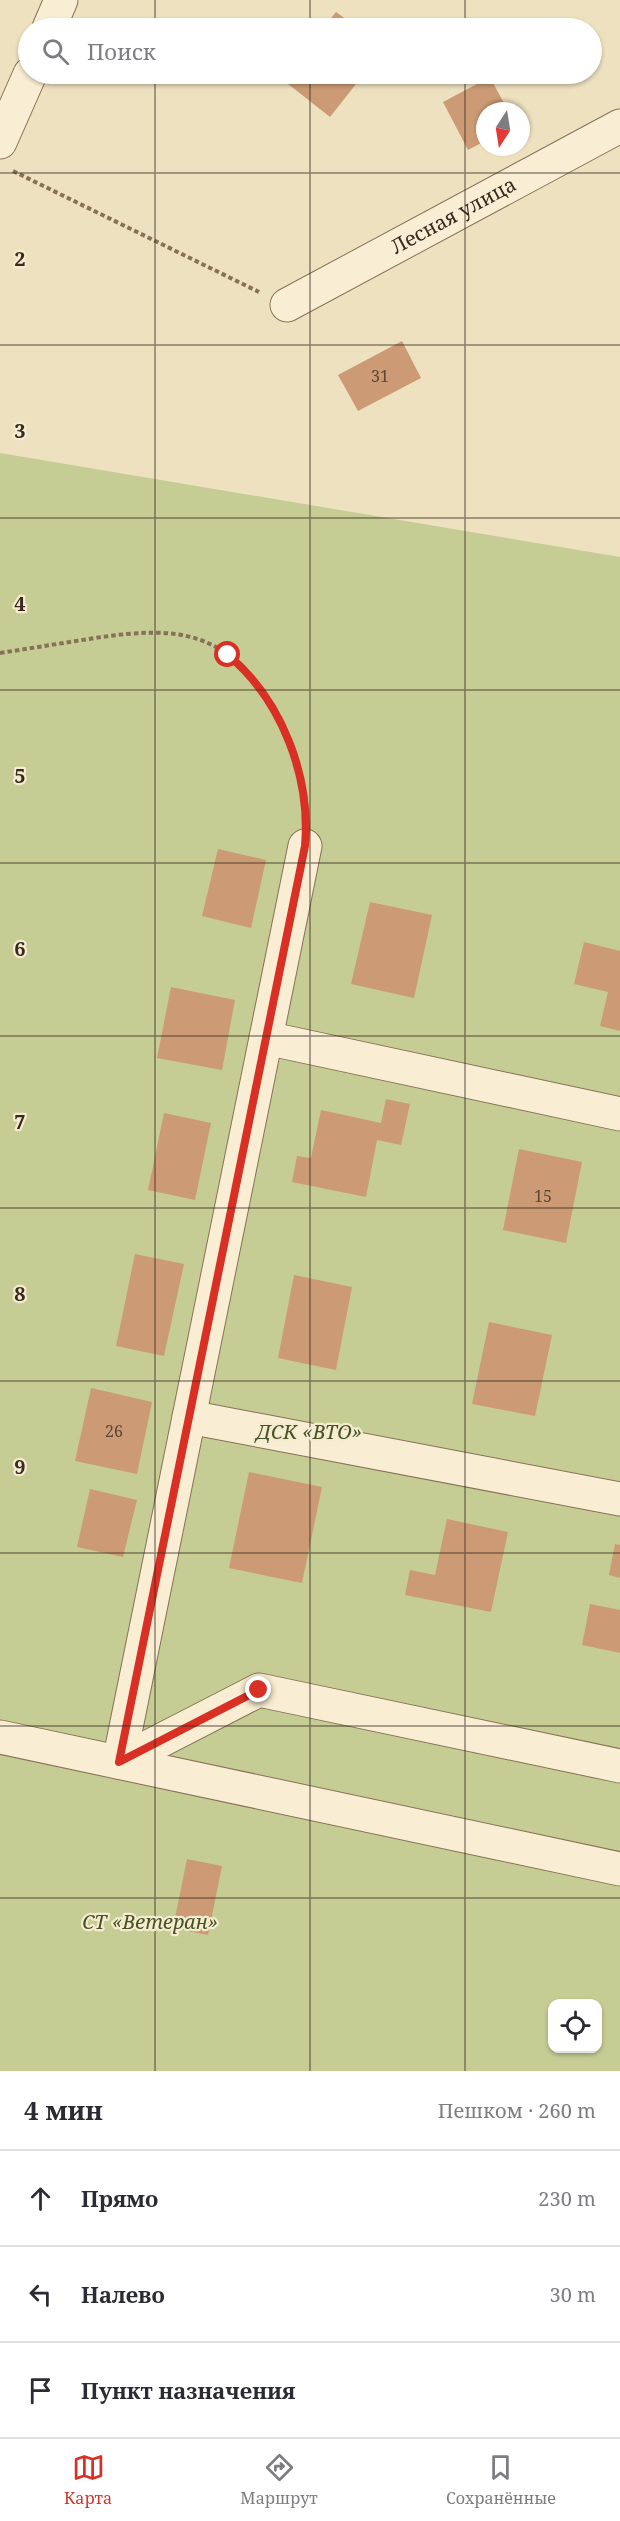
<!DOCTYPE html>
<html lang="ru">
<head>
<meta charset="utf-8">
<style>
	body { margin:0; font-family:"Noto Serif",serif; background:#f7f7f7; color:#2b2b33 }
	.controls { position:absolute; right:18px; bottom:18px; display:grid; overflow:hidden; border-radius:12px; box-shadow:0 2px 4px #0004 }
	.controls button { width:54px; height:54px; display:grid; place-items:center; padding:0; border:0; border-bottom:2px solid #e1e1e2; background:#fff; color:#2b2b33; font:30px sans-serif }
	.compass { position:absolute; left:476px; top:102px; width:54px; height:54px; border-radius:50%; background:#fff; box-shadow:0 2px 4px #0004; rotate:192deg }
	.stop { position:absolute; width:18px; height:18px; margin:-14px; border:4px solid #d93025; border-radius:50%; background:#fff }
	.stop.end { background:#d93025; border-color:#fff; box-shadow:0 2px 6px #0008 }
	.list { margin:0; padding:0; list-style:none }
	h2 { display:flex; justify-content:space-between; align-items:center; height:78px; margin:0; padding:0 24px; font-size:26px }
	h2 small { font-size:20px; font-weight:400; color:#7c7c81 }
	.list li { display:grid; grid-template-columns:39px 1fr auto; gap:18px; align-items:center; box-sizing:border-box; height:96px; padding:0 24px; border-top:2px solid #e1e1e2 }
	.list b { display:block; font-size:22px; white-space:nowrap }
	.list em { font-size:20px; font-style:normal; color:#7c7c81 }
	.icon { flex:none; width:33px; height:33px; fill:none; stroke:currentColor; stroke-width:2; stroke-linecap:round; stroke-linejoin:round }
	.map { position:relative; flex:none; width:620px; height:2071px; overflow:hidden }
	.search { position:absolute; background:#fff; box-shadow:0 2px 4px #0004; left:18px; right:18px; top:18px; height:66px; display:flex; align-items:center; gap:15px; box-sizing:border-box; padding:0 21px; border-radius:33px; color:#7c7c81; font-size:22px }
	.sheet { height:366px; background:#fff }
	nav { display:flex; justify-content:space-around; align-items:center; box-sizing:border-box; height:84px; border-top:2px solid #e1e1e2; background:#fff; font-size:16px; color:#7c7c81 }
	nav a { display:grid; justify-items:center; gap:3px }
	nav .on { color:#d93025 }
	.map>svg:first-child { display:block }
	.green { fill:#c5cc94; fill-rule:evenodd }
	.building { fill:#cc9b76 }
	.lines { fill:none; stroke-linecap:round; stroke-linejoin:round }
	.minor-casing { stroke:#877258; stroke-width:35 }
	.path { stroke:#877258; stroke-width:4; stroke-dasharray:4.5 3; stroke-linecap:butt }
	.minor { stroke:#f9eed3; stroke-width:33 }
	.route { stroke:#d93025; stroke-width:8 }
	.grid { fill:none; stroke:#37291d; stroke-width:1.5; stroke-opacity:0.55 }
	.labels { text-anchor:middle; stroke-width:4.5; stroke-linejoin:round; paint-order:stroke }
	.number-label { font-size:16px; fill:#5c4633 }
	.street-label { font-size:20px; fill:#37291d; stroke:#f5ebd0 }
	.park-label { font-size:20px; font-style:italic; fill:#465323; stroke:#f5ebd0 }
	.grid-label { font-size:20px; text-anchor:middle; font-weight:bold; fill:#37291d; stroke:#f5ebd0; stroke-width:4.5; stroke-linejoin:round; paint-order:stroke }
</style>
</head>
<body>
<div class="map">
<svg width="620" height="2071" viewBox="0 0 620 2071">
	<rect width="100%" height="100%" fill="#eee1c0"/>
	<path class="green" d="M0 453 620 557V2071H0ZM552 2004H598V2048H552Z"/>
	<g class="building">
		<polygon points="336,12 358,28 323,28"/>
		<polygon points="288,74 364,74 330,117 283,80"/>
		<polygon points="490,77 508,111 485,111 485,141 468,150 443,102"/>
		<polygon points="402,341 421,378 358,411 338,375"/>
		<polygon points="218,849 266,860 251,928 202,916"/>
		<polygon points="370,902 432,915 414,998 351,984"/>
		<polygon points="584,942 620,951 620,1031 600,1026 608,992 574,984"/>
		<polygon points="171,987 235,1000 222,1070 157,1058"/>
		<polygon points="386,1099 410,1104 401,1145 377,1140 366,1197 292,1182 297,1156 311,1158 321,1110 381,1123"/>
		<polygon points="164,1113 211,1123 195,1200 148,1190"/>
		<polygon points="519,1149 582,1162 566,1243 503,1230"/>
		<polygon points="135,1254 184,1264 164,1356 116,1346"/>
		<polygon points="294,1275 352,1287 336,1370 278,1358"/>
		<polygon points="489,1322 552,1335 535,1416 472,1404"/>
		<polygon points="91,1388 152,1402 137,1474 75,1461"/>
		<polygon points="249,1472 322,1487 302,1583 229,1568"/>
		<polygon points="90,1489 137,1500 123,1557 77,1547"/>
		<polygon points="447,1519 508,1532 491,1612 405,1595 410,1570 435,1575"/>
		<polygon points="615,1544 620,1545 620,1578 609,1575"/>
		<polygon points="590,1604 620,1610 620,1653 582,1645"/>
		<polygon points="187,1859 222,1866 208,1935 173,1928"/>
	</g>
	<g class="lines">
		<defs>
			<g id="minor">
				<polyline points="49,28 61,0"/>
				<polyline points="0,142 30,74"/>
				<path id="s1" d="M287 305 620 126"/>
				<polyline points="266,1038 305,846"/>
				<polyline points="189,1417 620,1499"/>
				<polyline points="0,1737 620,1869"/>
				<polyline points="119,1762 266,1038 620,1114"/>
				<polyline points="119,1762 259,1690 620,1766"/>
			</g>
		</defs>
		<use href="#minor" class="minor-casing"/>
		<g class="path">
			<polyline points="13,171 259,292"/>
			<path d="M0 653C32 648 63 643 95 638 181 625 230 631 275 714 291 744 305 779 307 813"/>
		</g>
		<use href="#minor" class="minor"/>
	</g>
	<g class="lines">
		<path class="route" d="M228 655C282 700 311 777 305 846L119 1762 259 1690"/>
	</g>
	<path class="grid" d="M155 0V28M310 0V28M465 0V28M155 74V2071M310 74V2071M465 74V2071M0 173H620M0 345H620M0 518H620M0 690H620M0 863H620M0 1036H620M0 1208H620M0 1381H620M0 1553H620M0 1726H620M0 1898H620"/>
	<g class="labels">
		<g class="number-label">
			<text x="380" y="382">31</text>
			<text x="543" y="1202">15</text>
			<text x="114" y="1437">26</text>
		</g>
		<g class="street-label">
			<text dy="7" stroke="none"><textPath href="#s1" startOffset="189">Лесная улица</textPath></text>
		</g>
		<g class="park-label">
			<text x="309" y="1439">ДСК «ВТО»</text>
			<text x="150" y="1929">СТ «Ветеран»</text>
		</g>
	</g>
	<g class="grid-label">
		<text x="20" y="266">2</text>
		<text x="20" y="438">3</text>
		<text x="20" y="611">4</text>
		<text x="20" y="783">5</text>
		<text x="20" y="956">6</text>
		<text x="20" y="1129">7</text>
		<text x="20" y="1301">8</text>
		<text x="20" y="1474">9</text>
	</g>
</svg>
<div class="controls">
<button><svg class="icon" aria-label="locate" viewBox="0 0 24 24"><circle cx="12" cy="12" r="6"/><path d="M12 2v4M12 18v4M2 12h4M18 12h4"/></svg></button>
</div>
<svg class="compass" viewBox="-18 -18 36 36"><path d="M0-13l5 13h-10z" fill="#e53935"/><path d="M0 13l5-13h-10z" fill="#7c7c81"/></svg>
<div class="stop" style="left:228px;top:655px"></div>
<div class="stop end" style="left:259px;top:1690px"></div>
<div class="search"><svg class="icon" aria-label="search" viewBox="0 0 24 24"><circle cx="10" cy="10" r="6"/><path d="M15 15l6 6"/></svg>Поиск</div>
</div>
<section class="sheet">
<h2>4 мин<small>Пешком · 260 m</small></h2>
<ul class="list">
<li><svg class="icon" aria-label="ahead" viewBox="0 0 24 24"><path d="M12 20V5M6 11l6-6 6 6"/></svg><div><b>Прямо</b></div><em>230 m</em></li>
<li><svg class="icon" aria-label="left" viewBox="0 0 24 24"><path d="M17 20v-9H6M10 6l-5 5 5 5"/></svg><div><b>Налево</b></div><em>30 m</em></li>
<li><svg class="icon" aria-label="arrive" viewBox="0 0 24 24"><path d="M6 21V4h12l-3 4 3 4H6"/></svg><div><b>Пункт назначения</b></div></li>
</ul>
</section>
<nav>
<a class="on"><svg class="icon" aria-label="map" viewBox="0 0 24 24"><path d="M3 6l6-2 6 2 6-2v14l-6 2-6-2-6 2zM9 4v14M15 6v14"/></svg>Карта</a>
<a><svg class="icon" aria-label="directions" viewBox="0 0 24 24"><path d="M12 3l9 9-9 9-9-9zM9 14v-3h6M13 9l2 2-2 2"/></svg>Маршрут</a>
<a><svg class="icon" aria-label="saved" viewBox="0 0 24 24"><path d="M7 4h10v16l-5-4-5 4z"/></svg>Сохранённые</a>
</nav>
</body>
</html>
